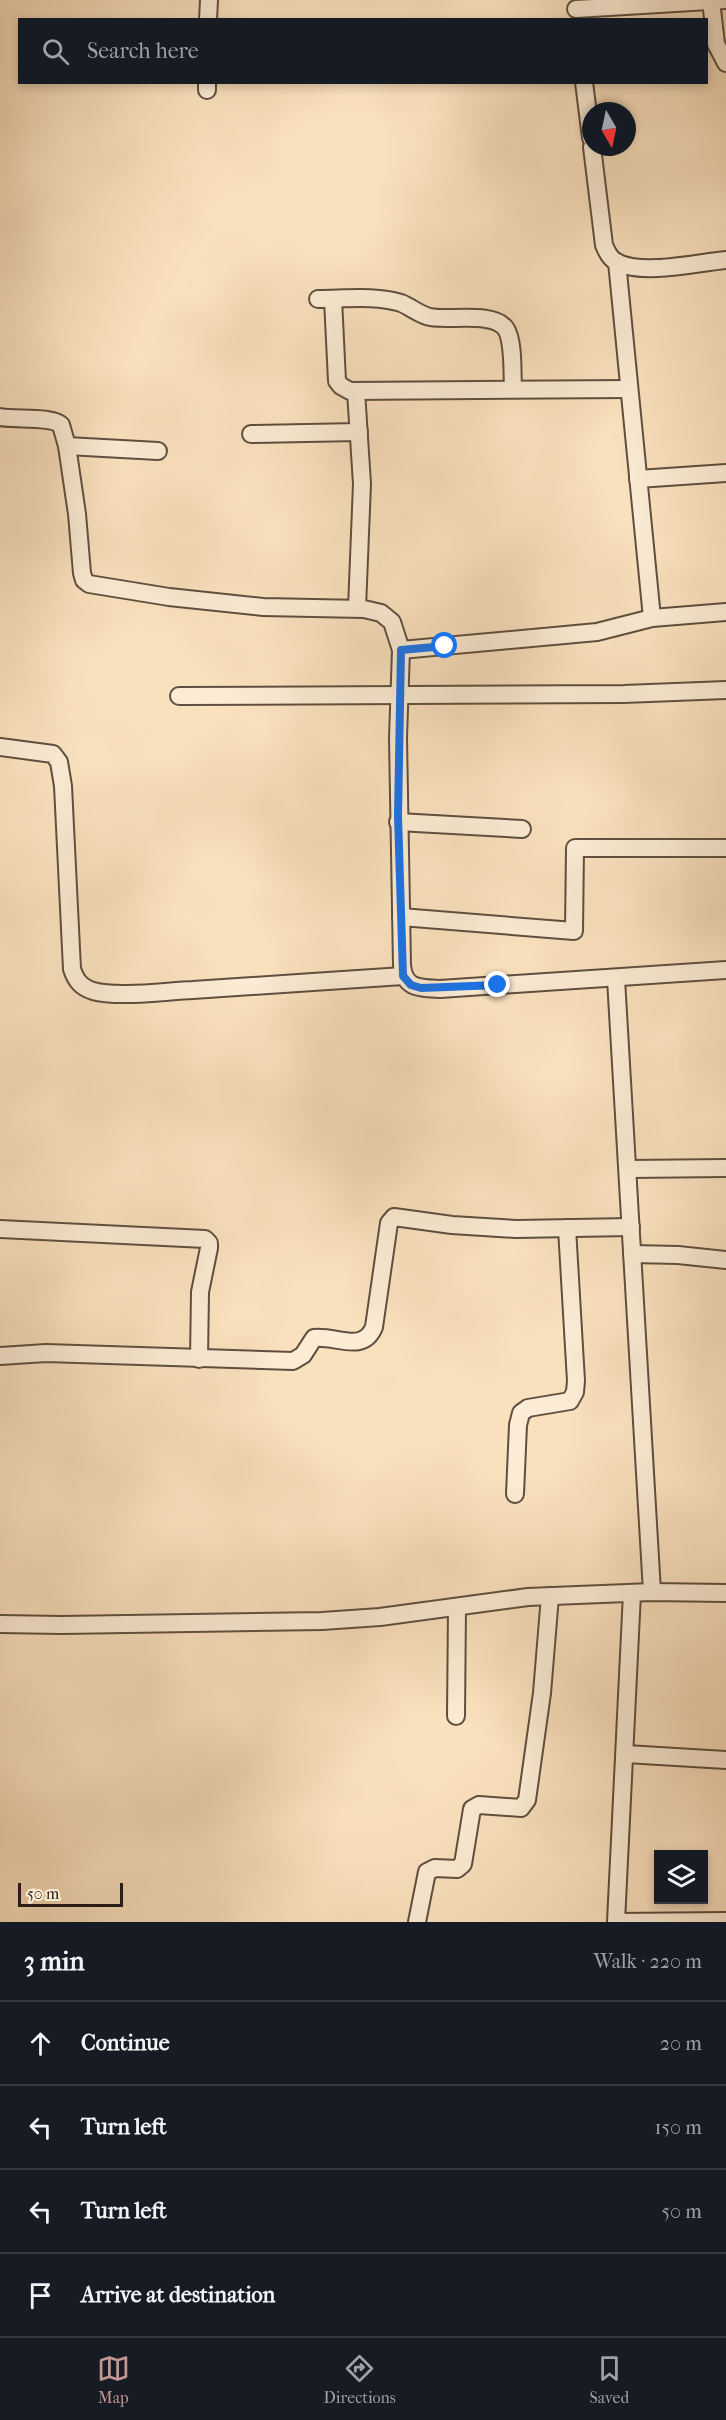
<!DOCTYPE html>
<html lang="en">
<head>
<meta charset="utf-8">
<style>
	body { margin:0; font-family:"IM FELL French Canon",serif; background:#20242c; color:#f1f3f6 }
	.controls { position:absolute; right:18px; bottom:18px; display:grid; overflow:hidden; border-radius:0px; box-shadow:0 3px 9px #0003 }
	.controls button { width:54px; height:54px; display:grid; place-items:center; padding:0; border:0; border-bottom:2px solid #363941; background:#171b24; color:#f1f3f6; font:30px sans-serif }
	.compass { position:absolute; left:582px; top:102px; width:54px; height:54px; border-radius:50%; background:#171b24; box-shadow:0 3px 9px #0003; rotate:171deg }
	.scale { position:absolute; left:18px; bottom:15px; width:105px; box-sizing:border-box; padding-left:6px; border:3px solid #2b1e16; border-top:0; font-size:16px; line-height:21px; white-space:nowrap; color:#2b1e16; -webkit-text-stroke:4px #fcecd5; paint-order:stroke }
	.stop { position:absolute; width:18px; height:18px; margin:-14px; border:4px solid #1a73e8; border-radius:50%; background:#fff }
	.stop.end { background:#1a73e8; border-color:#fff; box-shadow:0 2px 6px #0008 }
	.list { margin:0; padding:0; list-style:none }
	h2 { display:flex; justify-content:space-between; align-items:center; height:78px; margin:0; padding:0 24px; font-size:26px }
	h2 small { font-size:20px; font-weight:400; color:#9ea1a6 }
	.list li { display:grid; grid-template-columns:39px 1fr auto; gap:18px; align-items:center; box-sizing:border-box; height:84px; padding:0 24px; border-top:2px solid #363941 }
	.list b { display:block; font-size:22px; white-space:nowrap }
	.list em { font-size:20px; font-style:normal; color:#9ea1a6 }
	.icon { flex:none; width:33px; height:33px; fill:none; stroke:currentColor; stroke-width:2; stroke-linecap:round; stroke-linejoin:round }
	.map { position:relative; flex:none; width:726px; height:1922px; overflow:hidden }
	.search { position:absolute; background:#171b24; box-shadow:0 3px 9px #0003; left:18px; right:18px; top:18px; height:66px; display:flex; align-items:center; gap:15px; box-sizing:border-box; padding:0 21px; border-radius:0px; color:#9ea1a6; font-size:22px }
	.sheet { height:414px; background:#171b24 }
	nav { display:flex; justify-content:space-around; align-items:center; box-sizing:border-box; height:84px; border-top:2px solid #363941; background:#171b24; font-size:16px; color:#9ea1a6 }
	nav a { display:grid; justify-items:center; gap:3px }
	nav .on { color:#c59692 }
	.map>svg:first-child { display:block }
	.lines { fill:none; stroke-linecap:round; stroke-linejoin:round }
	.minor-casing { stroke:#5f4f40; stroke-width:20 }
	.minor { stroke:#fcecd5; stroke-width:16 }
	.route { stroke:#1a73e8; stroke-width:8 }
</style>
</head>
<body>
<div class="map">
<svg width="726" height="1922" viewBox="0 0 726 1922">
	<rect width="100%" height="100%" fill="#fae1be"/>
	<filter id="stains"><feTurbulence type="fractalNoise" baseFrequency=".00333" numOctaves="4"/><feColorMatrix values="0 0 0 0 .2 0 0 0 0 .09 0 0 0 0 .02 0 0 0 .5 -.17"/></filter>
	<radialGradient id="worn" r=".72"><stop offset=".6" stop-color="#630" stop-opacity="0"/><stop offset="1" stop-color="#630" stop-opacity=".3"/></radialGradient>
	<g class="lines">
		<defs>
			<g id="minor">
				<polyline points="711,1 716,44 726,63"/>
				<polyline points="576,9 726,0"/>
				<polyline points="208,20 209,0"/>
				<polyline points="584,82 591,138"/>
				<polyline points="207,90 207,82"/>
				<path d="M592 147 604 245C607 252 610 259 618 263 646 275 695 263 726 260"/>
				<polyline points="617,262 652,618"/>
				<path d="M318 299C344 299 376 295 401 303 411 307 420 315 430 317 449 321 494 311 506 329 514 342 512 373 513 388"/>
				<polyline points="333,299 337,381 341,386 350,391 629,389"/>
				<polyline points="356,391 362,484 357,608"/>
				<path d="M0 417C16 420 52 416 61 425L67 446 77 514 82 573 84 580 89 584 169 597 263 607 364 609 381 613 392 622 401 650 398 738 402 965C404 989 420 988 440 989L726 970"/>
				<polyline points="251,434 359,432"/>
				<polyline points="67,446 158,451"/>
				<polyline points="638,479 726,473"/>
				<polyline points="401,650 597,632 652,618 726,612"/>
				<polyline points="179,696 624,694 726,690"/>
				<path d="M0 747 53 754 59 762 63 786 72 969C76 981 81 987 93 991 118 998 166 991 193 990 263 985 333 981 403 976"/>
				<polyline points="398,822 522,829"/>
				<polyline points="401,917 574,931 575,848 726,848"/>
				<polyline points="616,979 652,1592"/>
				<polyline points="628,1169 726,1168"/>
				<polyline points="0,1229 205,1239 209,1243 209,1248 200,1292 199,1359"/>
				<polyline points="632,1254 678,1255 726,1260"/>
				<path d="M0 1356 46 1353 293 1361 303 1355 314 1338C336 1335 363 1354 374 1327L389 1223 394 1217 452 1225 516 1229 631 1227"/>
				<polyline points="515,1494 518,1425 521,1413 528,1408 570,1401 575,1392 576,1381 567,1228"/>
				<polyline points="632,1593 616,1922 726,1921"/>
				<polyline points="0,1624 62,1625 322,1621 380,1617 528,1597 652,1592 726,1593"/>
				<polyline points="456,1716 457,1607"/>
				<polyline points="626,1754 726,1760"/>
				<polyline points="417,1922 427,1872 435,1868 457,1869 463,1864 472,1809 479,1805 521,1808 527,1800 542,1693 550,1596"/>
			</g>
		</defs>
		<use href="#minor" class="minor-casing"/>
		<use href="#minor" class="minor"/>
	</g>
	<g class="lines">
		<polyline class="route" points="445,646 401,650 398,816 403,976 411,985 421,988 498,985"/>
	</g>
	<rect width="100%" height="100%" filter="url(#stains)"/>
	<rect width="100%" height="100%" fill="url(#worn)"/>
</svg>
<div class="controls">
<button><svg class="icon" aria-label="layers" viewBox="0 0 24 24"><path d="M12 4l9 5-9 5-9-5zM3 14l9 5 9-5"/></svg></button>
</div>
<svg class="compass" viewBox="-18 -18 36 36"><path d="M0-13l5 13h-10z" fill="#e53935"/><path d="M0 13l5-13h-10z" fill="#9ea1a6"/></svg>
<div class="scale">50 m</div>
<div class="stop" style="left:445px;top:646px"></div>
<div class="stop end" style="left:498px;top:985px"></div>
<div class="search"><svg class="icon" aria-label="search" viewBox="0 0 24 24"><circle cx="10" cy="10" r="6"/><path d="M15 15l6 6"/></svg>Search here</div>
</div>
<section class="sheet">
<h2>3 min<small>Walk · 220 m</small></h2>
<ul class="list">
<li><svg class="icon" aria-label="ahead" viewBox="0 0 24 24"><path d="M12 20V5M6 11l6-6 6 6"/></svg><div><b>Continue</b></div><em>20 m</em></li>
<li><svg class="icon" aria-label="left" viewBox="0 0 24 24"><path d="M17 20v-9H6M10 6l-5 5 5 5"/></svg><div><b>Turn left</b></div><em>150 m</em></li>
<li><svg class="icon" aria-label="left" viewBox="0 0 24 24"><path d="M17 20v-9H6M10 6l-5 5 5 5"/></svg><div><b>Turn left</b></div><em>50 m</em></li>
<li><svg class="icon" aria-label="arrive" viewBox="0 0 24 24"><path d="M6 21V4h12l-3 4 3 4H6"/></svg><div><b>Arrive at destination</b></div></li>
</ul>
</section>
<nav>
<a class="on"><svg class="icon" aria-label="map" viewBox="0 0 24 24"><path d="M3 6l6-2 6 2 6-2v14l-6 2-6-2-6 2zM9 4v14M15 6v14"/></svg>Map</a>
<a><svg class="icon" aria-label="directions" viewBox="0 0 24 24"><path d="M12 3l9 9-9 9-9-9zM9 14v-3h6M13 9l2 2-2 2"/></svg>Directions</a>
<a><svg class="icon" aria-label="saved" viewBox="0 0 24 24"><path d="M7 4h10v16l-5-4-5 4z"/></svg>Saved</a>
</nav>
</body>
</html>
